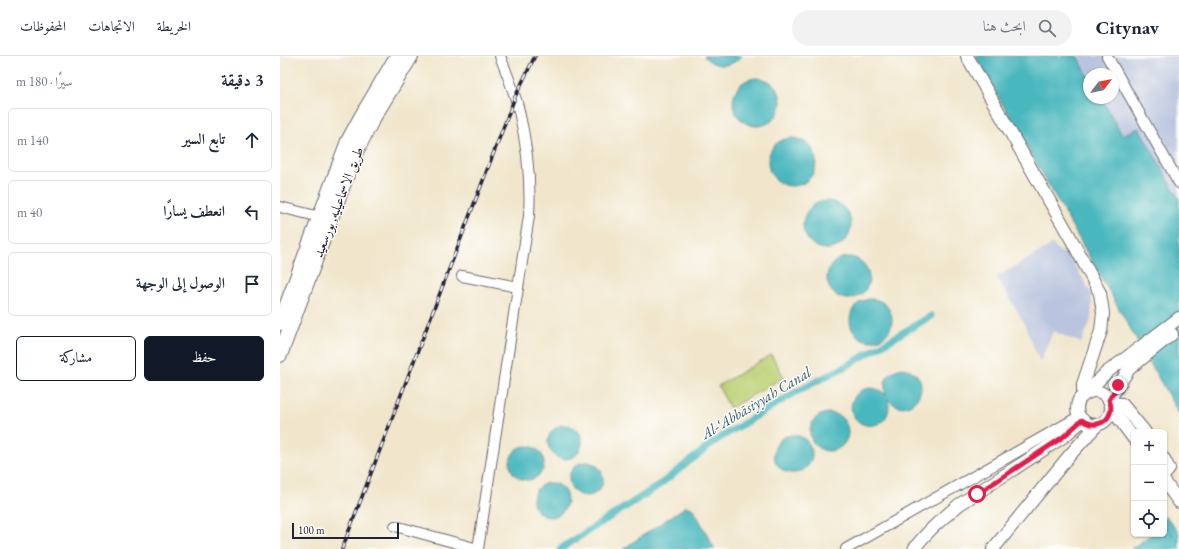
<!DOCTYPE html>
<html lang="ar">
<head>
<meta charset="utf-8">
<style>
	body { margin:0; font-family:"EB Garamond",Amiri,serif; background:#f2f2f3; color:#1f2937; direction:rtl }
	.controls { position:absolute; right:12px; bottom:12px; display:grid; overflow:hidden; border-radius:6px; box-shadow:0 1px 3px #0004 }
	.controls button { width:36px; height:36px; display:grid; place-items:center; padding:0; border:0; border-bottom:1px solid #e0e1e3; background:#fff; color:#1f2937; font:20px sans-serif }
	.compass { position:absolute; left:803px; top:12px; width:36px; height:36px; border-radius:50%; background:#fff; box-shadow:0 1px 3px #0004; rotate:58deg }
	.scale { position:absolute; left:12px; bottom:10px; width:107px; box-sizing:border-box; padding-left:4px; border:2px solid #22223b; border-top:0; font-size:11px; line-height:14px; white-space:nowrap; color:#22223b; -webkit-text-stroke:3px #fdfcf7; paint-order:stroke }
	.stop { position:absolute; width:12px; height:12px; margin:-9px; border:3px solid #e11d48; border-radius:50%; background:#fff }
	.stop.end { background:#e11d48; border-color:#fff; box-shadow:0 1px 4px #0008 }
	.list { margin:0; padding:0; list-style:none }
	h2 { display:flex; justify-content:space-between; align-items:center; height:52px; margin:0; padding:0 16px; font-size:17px }
	h2 small { font-size:13px; font-weight:400; color:#747a83 }
	.list li { display:grid; grid-template-columns:26px 1fr auto; gap:12px; align-items:center; box-sizing:border-box; height:64px; margin:0 8px 8px; padding:0 8px; border:1px solid #e0e1e3; border-radius:6px }
	.list b { display:block; font-size:15px; white-space:nowrap }
	.list em { font-size:13px; font-style:normal; color:#747a83 }
	.actions { display:flex; gap:8px; padding:12px 16px }
	.actions a { flex:1; padding:9px 0; border:1px solid #111827; border-radius:6px; text-align:center; font-size:14px; color:#111827 }
	.actions .main { background:#111827; color:#fff }
	.icon { flex:none; width:22px; height:22px; fill:none; stroke:currentColor; stroke-width:2; stroke-linecap:round; stroke-linejoin:round }
	.map { position:relative; flex:none; width:899px; height:493px; overflow:hidden; direction:ltr }
	header { display:flex; align-items:center; gap:24px; box-sizing:border-box; height:56px; padding:0 20px; background:#fff; border-bottom:1px solid #e0e1e3 }
	header strong { font-size:19px }
	nav { display:flex; gap:22px; margin-inline-start:auto; font-size:14px }
	.search { width:280px; height:36px; background:#f2f2f3; display:flex; align-items:center; gap:10px; box-sizing:border-box; padding:0 14px; border-radius:22px; color:#747a83; font-size:15px }
	main { display:flex }
	aside { flex:1; background:#fff }
	.map>svg:first-child { display:block }
	.industrial { fill:#b9c4de }
	.green { fill:#bdd378; stroke:#707a5a }
	.water { fill:#48b7be; stroke:#356c7c }
	.lines { fill:none; stroke-linecap:round; stroke-linejoin:round }
	.canal { stroke:#48b7be; stroke-width:7 }
	.ferry { stroke:#315e6f; stroke-width:1; stroke-dasharray:5 4; stroke-linecap:butt }
	.minor-casing { stroke:#6a676e; stroke-width:12 }
	.major-casing { stroke:#6a676e; stroke-width:14 }
	.highway-casing { stroke:#6a676e; stroke-width:16 }
	.minor { stroke:#fff; stroke-width:10 }
	.major { stroke:#fff; stroke-width:12 }
	.highway { stroke:#fff; stroke-width:14 }
	.rail-casing { stroke:#22223b; stroke-width:3.5 }
	.rail { stroke:#fdfcf7; stroke-width:2; stroke-dasharray:6; stroke-linecap:butt }
	.route { stroke:#e11d48; stroke-width:5 }
	.labels { text-anchor:middle; stroke-width:3; stroke-linejoin:round; paint-order:stroke }
	.street-label { font-size:14px; fill:#22223b; stroke:#fdfcf7 }
	.water-label { font-size:15px; font-style:italic; fill:#315e6f; stroke:#fdfcf7 }
</style>
</head>
<body>
<header>
<strong>Citynav</strong>
<div class="search"><svg class="icon" aria-label="search" viewBox="0 0 24 24"><circle cx="10" cy="10" r="6"/><path d="M15 15l6 6"/></svg>ابحث هنا</div>
<nav><a>الخريطة</a><a>الاتجاهات</a><a>المحفوظات</a></nav>
</header>
<main>
<div class="map">
<svg width="899" height="493" viewBox="0 0 899 493">
	<rect width="100%" height="100%" fill="#fdfcf7"/>
	<filter id="ink" filterUnits="userSpaceOnUse"><feTurbulence type="fractalNoise" baseFrequency=".025" numOctaves="2"/><feDisplacementMap in="SourceGraphic" scale="8" xChannelSelector="R" yChannelSelector="G"/><feConvolveMatrix kernelMatrix="1 2 1 2 8 2 1 2 1" color-interpolation-filters="sRGB"/></filter>
	<filter id="wash" filterUnits="userSpaceOnUse"><feTurbulence type="fractalNoise" baseFrequency=".012" numOctaves="4" result="noise"/><feDisplacementMap in="SourceGraphic" scale="16" xChannelSelector="R" yChannelSelector="G"/><feGaussianBlur stdDeviation="0.9" result="paint"/><feColorMatrix in="noise" values="0 0 0 0 0 0 0 0 0 0 0 0 0 0 0 0 0 1.4 0 .05"/><feComposite in="paint" operator="in"/></filter>
	<g filter="url(#wash)">
		<rect width="100%" height="100%" fill="#f1e6cc"/>
		<g class="industrial">
			<polygon points="797,0 899,0 899,143 859,72 842,79 821,42 833,42 833,18 809,18 809,21"/>
			<polygon points="773,188 776,193 790,201 812,239 811,264 801,287 773,275 760,306 743,265 717,221"/>
		</g>
		<polygon class="green" points="491,299 504,321 450,352 438,330"/>
		<g class="water">
			<path d="M424 0H462C452 11 434 13 424 0Z"/>
			<polygon points="695,0 797,0 809,21 809,42 821,42 842,79 859,72 899,143 899,358"/>
			<circle cx="477" cy="46" r="24"/>
			<circle cx="512" cy="106" r="24"/>
			<circle cx="547" cy="169" r="24"/>
			<circle cx="568" cy="222" r="21"/>
			<circle cx="591" cy="264" r="21"/>
			<path d="M622 312C661 318 632 370 608 343 611 354 607 367 594 369 589 370 583 369 579 366 558 350 584 318 606 339 602 325 608 315 622 312Z"/>
			<circle cx="549" cy="376" r="19"/>
			<circle cx="285" cy="386" r="17"/>
			<circle cx="513" cy="398" r="19"/>
			<circle cx="247" cy="407" r="17"/>
			<circle cx="306" cy="423" r="17"/>
			<circle cx="270" cy="444" r="17"/>
			<polygon points="405,451 410,451 414,454 435,493 343,493"/>
			<polygon points="886,460 899,477 899,493 851,493 872,478 884,478 884,462"/>
		</g>
		<g class="lines">
			<polyline class="canal" points="280,493 378,430 438,383 516,336 570,308 651,260"/>
			<polyline class="ferry" points="884,469 899,486"/>
		</g>
	</g>
	<g filter="url(#ink)">
		<g class="lines">
			<defs>
				<g id="minor">
					<polyline points="827,0 899,127"/>
					<polyline points="0,151 40,161"/>
					<polyline points="182,220 238,231"/>
					<polyline points="115,470 198,493"/>
					<path d="M198 493 249 160C251 125 247 89 239 55 235 37 227 18 220 0"/>
					<polyline points="566,493 800,360"/>
				</g>
				<g id="major">
					<polyline points="687,0 790,181 820,237 823,257 821,275 803,328 803,340"/>
					<circle cx="814" cy="352" r="17"/>
					<polyline points="808,337 815,328 826,317 899,262"/>
					<polyline points="829,344 849,313 892,278"/>
					<polyline points="830,347 842,348 865,376"/>
					<polyline points="831,352 854,383"/>
					<polyline points="884,403 889,413 884,419"/>
					<polyline points="884,425 899,446"/>
					<path d="M634 493C647 475 663 462 680 448L783 381 803 364"/>
					<polyline points="713,493 789,400 817,369"/>
				</g>
				<g id="highway">
					<polyline points="0,267 68,85 81,61 117,0"/>
					<polyline points="0,299 74,100 92,64 131,0"/>
				</g>
			</defs>
			<use href="#minor" class="minor-casing"/>
			<use href="#major" class="major-casing"/>
			<use href="#highway" class="highway-casing"/>
			<use href="#minor" class="minor"/>
			<use href="#major" class="major"/>
			<use href="#highway" class="highway"/>
			<defs>
				<polyline id="rail" points="62,493 235,41 255,0"/>
			</defs>
			<use href="#rail" class="rail-casing"/>
			<use href="#rail" class="rail"/>
		</g>
	</g>
	<g class="lines" filter="url(#ink)">
		<path class="route" d="M697 438 783 381 802 364C818 376 837 361 829 344L838 329"/>
	</g>
	<g class="labels">
		<g class="street-label">
			<text transform="translate(58 146) rotate(-69)" y="5">طريق الاسماعيليه, بورسعيد</text>
		</g>
		<g class="water-label">
			<text transform="translate(476 347) rotate(-31)" y="5">Al-ʿAbbāsiyyah Canal</text>
		</g>
	</g>
</svg>
<div class="controls">
<button>+</button>
<button>−</button>
<button><svg class="icon" aria-label="locate" viewBox="0 0 24 24"><circle cx="12" cy="12" r="6"/><path d="M12 2v4M12 18v4M2 12h4M18 12h4"/></svg></button>
</div>
<svg class="compass" viewBox="-18 -18 36 36"><path d="M0-13l5 13h-10z" fill="#e53935"/><path d="M0 13l5-13h-10z" fill="#747a83"/></svg>
<div class="scale">100 m</div>
<div class="stop" style="left:697px;top:438px"></div>
<div class="stop end" style="left:838px;top:329px"></div>
</div>
<aside>
<h2>3 دقيقة<small>سيرًا · 180 m</small></h2>
<ul class="list">
<li><svg class="icon" aria-label="ahead" viewBox="0 0 24 24"><path d="M12 20V5M6 11l6-6 6 6"/></svg><div><b>تابع السير</b></div><em>140 m</em></li>
<li><svg class="icon" aria-label="left" viewBox="0 0 24 24"><path d="M17 20v-9H6M10 6l-5 5 5 5"/></svg><div><b>انعطف يسارًا</b></div><em>40 m</em></li>
<li><svg class="icon" aria-label="arrive" viewBox="0 0 24 24"><path d="M6 21V4h12l-3 4 3 4H6"/></svg><div><b>الوصول إلى الوجهة</b></div></li>
</ul>
<div class="actions"><a class="main">حفظ</a><a>مشاركة</a></div>
</aside>
</main>
</body>
</html>
